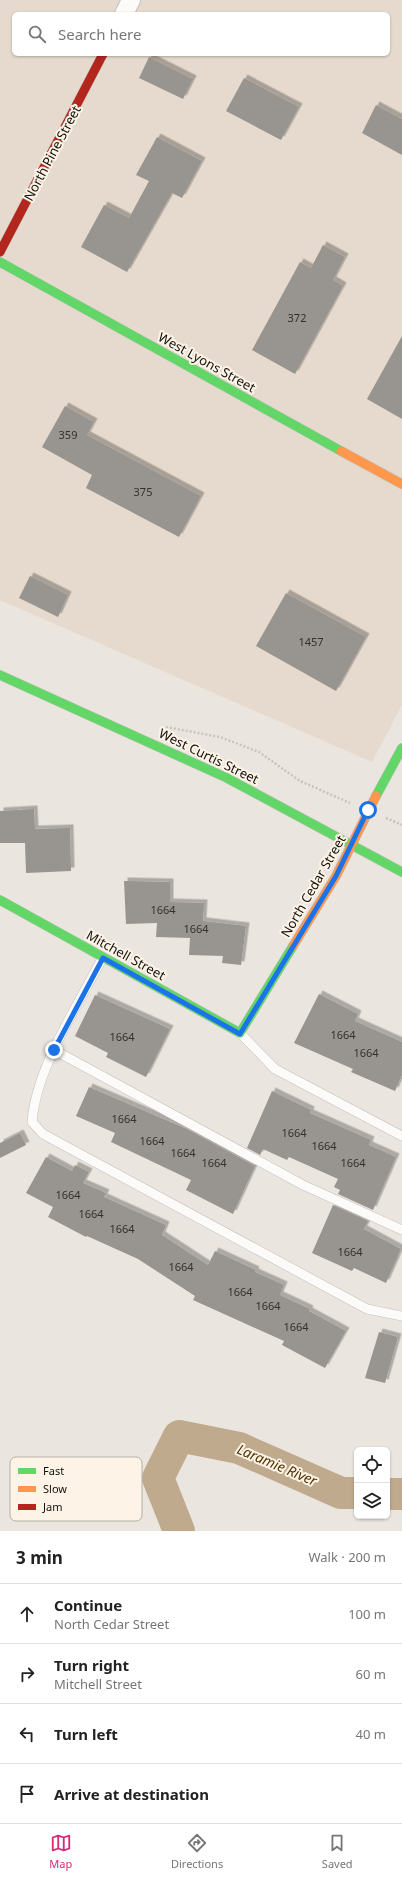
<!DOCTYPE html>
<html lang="en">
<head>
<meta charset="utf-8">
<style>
	body { margin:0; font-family:"Noto Sans",sans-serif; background:#f6f6f6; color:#222 }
	.controls { position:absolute; right:12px; bottom:12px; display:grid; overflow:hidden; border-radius:6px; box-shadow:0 1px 3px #0004 }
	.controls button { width:36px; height:36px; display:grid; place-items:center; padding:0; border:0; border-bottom:1px solid #e0e0e0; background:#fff; color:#222; font:20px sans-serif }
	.stop { position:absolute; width:12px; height:12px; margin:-9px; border:3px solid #1a73e8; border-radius:50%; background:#fff }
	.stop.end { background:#1a73e8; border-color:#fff; box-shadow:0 1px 4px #0008 }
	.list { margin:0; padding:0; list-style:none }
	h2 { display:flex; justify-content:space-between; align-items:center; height:52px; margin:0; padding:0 16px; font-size:17px }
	h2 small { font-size:13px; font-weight:400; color:#767676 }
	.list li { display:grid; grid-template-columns:26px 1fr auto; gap:12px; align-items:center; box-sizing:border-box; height:60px; padding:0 16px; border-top:1px solid #e0e0e0 }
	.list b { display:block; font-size:15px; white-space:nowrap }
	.list p { margin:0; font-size:13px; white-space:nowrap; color:#767676 }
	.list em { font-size:13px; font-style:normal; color:#767676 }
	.icon { flex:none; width:22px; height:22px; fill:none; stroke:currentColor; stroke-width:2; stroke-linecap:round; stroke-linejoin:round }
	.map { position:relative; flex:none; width:402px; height:1531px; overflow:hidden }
	.search { position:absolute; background:#fff; box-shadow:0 1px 3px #0004; left:12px; right:12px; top:12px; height:44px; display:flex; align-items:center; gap:10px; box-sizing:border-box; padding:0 14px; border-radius:6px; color:#767676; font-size:15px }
	.sheet { height:292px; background:#fff }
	nav { display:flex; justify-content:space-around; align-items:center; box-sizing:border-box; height:56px; border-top:1px solid #e0e0e0; background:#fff; font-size:11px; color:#767676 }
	nav a { display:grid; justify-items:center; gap:2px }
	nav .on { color:#db2777 }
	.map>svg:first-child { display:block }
	.built { fill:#e5dacd; fill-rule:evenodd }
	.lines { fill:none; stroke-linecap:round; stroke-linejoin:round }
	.river { stroke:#bfaa8e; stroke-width:32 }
	.building { fill:#98948f; filter:url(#shadow) }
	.lane-casing { stroke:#c4c0bb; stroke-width:10 }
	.street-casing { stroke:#c4c0bb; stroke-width:20 }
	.fast-casing { stroke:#c4c0bb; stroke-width:10 }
	.slow-casing { stroke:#c4c0bb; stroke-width:10 }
	.jam-casing { stroke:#c4c0bb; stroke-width:10 }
	.path { stroke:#c6c4c2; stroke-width:2.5; stroke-dasharray:2 2; stroke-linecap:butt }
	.lane { stroke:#fcfbfa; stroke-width:9 }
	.street { stroke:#fcfbfa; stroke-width:18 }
	.fast { stroke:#63d668; stroke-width:9 }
	.slow { stroke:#ff974d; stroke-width:9 }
	.jam { stroke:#b3261e; stroke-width:9 }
	.route { stroke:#1a73e8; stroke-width:5 }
	.labels { text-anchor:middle; stroke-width:4; stroke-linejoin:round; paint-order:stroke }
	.number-label { font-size:11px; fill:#34302c }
	.street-label { font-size:13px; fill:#120f0b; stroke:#fdf4e7 }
	.water-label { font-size:14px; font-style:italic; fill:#513404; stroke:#fdf4e7 }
	.key { fill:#fdf4e7; stroke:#b6afa5; stroke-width:1 }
	.key-label { font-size:11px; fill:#120f0b }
</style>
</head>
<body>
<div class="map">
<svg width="402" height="1531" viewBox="0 0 402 1531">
	<defs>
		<filter id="shadow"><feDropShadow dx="3.5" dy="-3.5" stdDeviation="0" flood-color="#0004"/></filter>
	</defs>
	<rect width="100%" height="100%" fill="#ebe5df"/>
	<path class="built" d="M0 0H402V705L372 762 0 600ZM14 14H388V54H14Z"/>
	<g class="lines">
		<g class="river">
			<polyline points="387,1494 402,1494"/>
			<polyline points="179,1531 158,1478 179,1436 239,1448 341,1493 357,1493"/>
		</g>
	</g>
	<g class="building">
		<polygon points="149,57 193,79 183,99 139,78"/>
		<polygon points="244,78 299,107 281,140 226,111"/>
		<polygon points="376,105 402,119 402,155 362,133"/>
		<polygon points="157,137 202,161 182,198 172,193 127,272 81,247 104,205 129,218 149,181 136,175"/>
		<polygon points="323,245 345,257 333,280 343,286 295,374 252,350 300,262 311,268"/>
		<polygon points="402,336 402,419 367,399"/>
		<polygon points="65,406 94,422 87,435 201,496 179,537 86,488 92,475 42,447"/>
		<polygon points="30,576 68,595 58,617 19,598"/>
		<polygon points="286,593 366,637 336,691 256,646"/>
		<polygon points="34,809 35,829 70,828 71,871 26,873 25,843 0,843 0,811"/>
		<polygon points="124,881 170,882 170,902 204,903 203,921 246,926 241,965 222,963 223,956 189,955 190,938 156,937 157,923 126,924"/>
		<polygon points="319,994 358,1014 355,1021 402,1042 402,1075 395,1091 351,1072 353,1069 294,1043"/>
		<polygon points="95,995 170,1029 146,1077 106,1057 108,1053 75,1036"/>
		<polygon points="89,1087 187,1129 255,1166 233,1214 186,1190 191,1180 111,1142 115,1133 76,1116"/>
		<polygon points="272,1091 311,1110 310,1113 371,1140 369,1145 396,1157 373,1210 338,1194 340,1190 334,1187 338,1179 289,1157 287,1160 263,1149 260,1155 247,1148"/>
		<polygon points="20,1133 26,1145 0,1158 0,1143"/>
		<polygon points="46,1157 72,1171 75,1165 89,1172 83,1183 106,1193 104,1197 166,1225 162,1235 208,1265 215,1251 256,1270 255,1272 284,1285 280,1295 310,1309 309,1311 346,1331 325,1368 282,1345 284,1341 193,1300 195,1296 138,1259 87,1236 86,1237 48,1217 53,1207 26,1193"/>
		<polygon points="333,1205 368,1221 364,1229 401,1249 386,1283 354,1268 352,1271 312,1253"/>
		<polygon points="379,1332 398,1337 385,1383 365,1378"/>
	</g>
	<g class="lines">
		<defs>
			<g id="lane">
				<path d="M103 957C78 1005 36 1068 32 1122L43 1134 367 1309 402 1316"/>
				<polyline points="240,1033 275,1069 402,1136"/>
				<polyline points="54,1050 303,1185 402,1230"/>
			</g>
			<polyline id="street" points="124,14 131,0"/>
			<g id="fast">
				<polyline points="0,262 341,451"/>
				<polyline points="0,675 227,778 402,872"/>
				<polyline points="376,796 402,748"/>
				<polyline points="0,900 240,1033 293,946"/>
			</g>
			<g id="slow">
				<polyline points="341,451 402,484"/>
				<polyline points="293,946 336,876 376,796"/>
			</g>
			<polyline id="jam" points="0,252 103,54"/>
		</defs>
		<use href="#lane" class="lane-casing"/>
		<use href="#street" class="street-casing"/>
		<use href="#fast" class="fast-casing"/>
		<use href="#slow" class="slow-casing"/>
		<use href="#jam" class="jam-casing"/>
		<g class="path">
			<polyline points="166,727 220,737 259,752 300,781 350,803"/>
			<polyline points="386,818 402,825"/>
		</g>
		<use href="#lane" class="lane"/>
		<use href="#street" class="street"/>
		<use href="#fast" class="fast"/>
		<use href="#slow" class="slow"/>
		<use href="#jam" class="jam"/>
	</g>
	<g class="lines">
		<polyline class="route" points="54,1050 103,958 240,1034 336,876 368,810"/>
	</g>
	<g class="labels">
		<g class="number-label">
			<text x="297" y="322">372</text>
			<text x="68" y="439">359</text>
			<text x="143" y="496">375</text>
			<text x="311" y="646">1457</text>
			<text x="163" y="914">1664</text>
			<text x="196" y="933">1664</text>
			<text x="343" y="1039">1664</text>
			<text x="122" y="1041">1664</text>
			<text x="366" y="1057">1664</text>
			<text x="124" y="1123">1664</text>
			<text x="294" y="1137">1664</text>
			<text x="152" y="1145">1664</text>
			<text x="324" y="1150">1664</text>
			<text x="183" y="1157">1664</text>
			<text x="214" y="1167">1664</text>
			<text x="353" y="1167">1664</text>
			<text x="68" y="1199">1664</text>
			<text x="91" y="1218">1664</text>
			<text x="122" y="1233">1664</text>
			<text x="350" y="1256">1664</text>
			<text x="181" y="1271">1664</text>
			<text x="240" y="1296">1664</text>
			<text x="268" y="1310">1664</text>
			<text x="296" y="1331">1664</text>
		</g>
		<g class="street-label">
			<text transform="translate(52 153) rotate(-62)" y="5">North Pine Street</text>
			<text transform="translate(207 362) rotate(29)" y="5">West Lyons Street</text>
			<text transform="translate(209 756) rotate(26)" y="5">West Curtis Street</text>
			<text transform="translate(313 886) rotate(-60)" y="5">North Cedar Street</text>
			<text transform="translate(126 955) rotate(29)" y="5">Mitchell Street</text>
		</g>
		<g class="water-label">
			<text transform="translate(277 1465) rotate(23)" y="5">Laramie River</text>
		</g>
	</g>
	<rect x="10" y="1457" width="132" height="64" rx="6" class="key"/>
	<rect x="18" y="1468" width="18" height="6" fill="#63d668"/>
	<rect x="18" y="1486" width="18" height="6" fill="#ff974d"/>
	<rect x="18" y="1504" width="18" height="6" fill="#b3261e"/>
	<g class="key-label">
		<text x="43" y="1475">Fast</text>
		<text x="43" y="1493">Slow</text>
		<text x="43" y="1511">Jam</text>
	</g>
</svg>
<div class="controls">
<button><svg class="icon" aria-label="locate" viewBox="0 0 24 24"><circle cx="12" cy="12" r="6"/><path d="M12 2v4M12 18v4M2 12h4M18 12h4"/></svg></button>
<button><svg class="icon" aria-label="layers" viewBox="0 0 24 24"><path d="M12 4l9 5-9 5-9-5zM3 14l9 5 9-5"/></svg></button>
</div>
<div class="stop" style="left:368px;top:810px"></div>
<div class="stop end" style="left:54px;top:1050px"></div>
<div class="search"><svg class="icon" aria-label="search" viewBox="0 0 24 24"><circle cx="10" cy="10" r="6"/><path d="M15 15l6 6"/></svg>Search here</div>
</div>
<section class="sheet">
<h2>3 min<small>Walk · 200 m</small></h2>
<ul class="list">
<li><svg class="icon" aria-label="ahead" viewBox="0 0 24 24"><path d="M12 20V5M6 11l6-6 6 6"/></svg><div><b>Continue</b><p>North Cedar Street</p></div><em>100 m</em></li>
<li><svg class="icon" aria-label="right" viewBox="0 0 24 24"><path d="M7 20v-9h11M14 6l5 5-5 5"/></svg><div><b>Turn right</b><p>Mitchell Street</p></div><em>60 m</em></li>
<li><svg class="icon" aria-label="left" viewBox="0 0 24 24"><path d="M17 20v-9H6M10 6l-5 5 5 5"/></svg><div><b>Turn left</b></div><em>40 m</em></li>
<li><svg class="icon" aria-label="arrive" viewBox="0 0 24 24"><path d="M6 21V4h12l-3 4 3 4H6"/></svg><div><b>Arrive at destination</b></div></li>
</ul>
</section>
<nav>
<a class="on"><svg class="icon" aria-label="map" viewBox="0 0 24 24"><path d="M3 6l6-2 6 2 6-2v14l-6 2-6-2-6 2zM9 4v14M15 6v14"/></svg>Map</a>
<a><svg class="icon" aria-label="directions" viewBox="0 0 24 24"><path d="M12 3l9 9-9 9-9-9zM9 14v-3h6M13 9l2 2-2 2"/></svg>Directions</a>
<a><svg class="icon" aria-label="saved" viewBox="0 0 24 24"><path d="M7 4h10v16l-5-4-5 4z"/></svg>Saved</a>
</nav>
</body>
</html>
